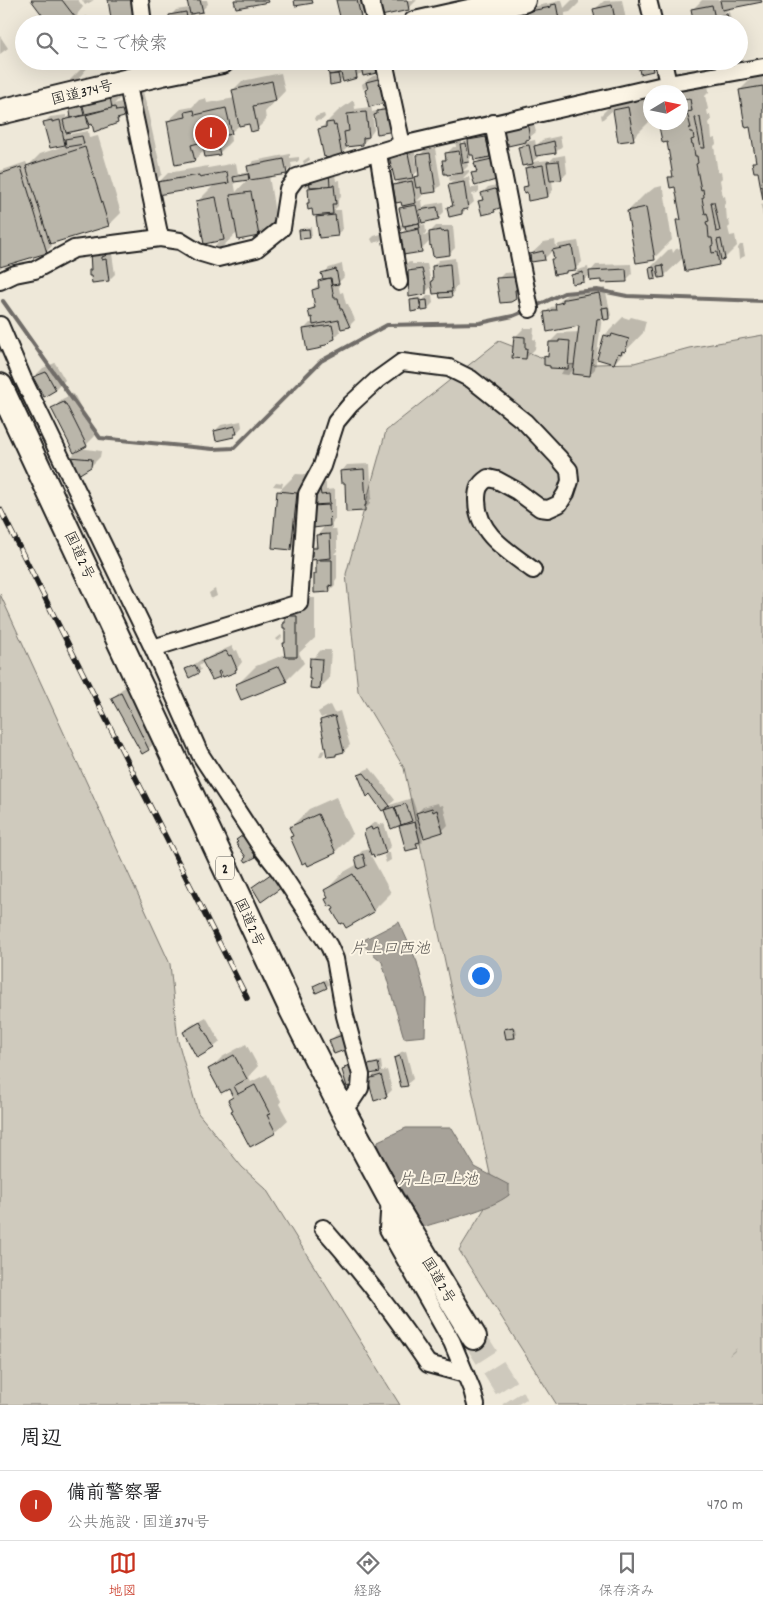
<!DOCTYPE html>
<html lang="ja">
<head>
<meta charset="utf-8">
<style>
	body { margin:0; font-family:Dekko,"Klee One",sans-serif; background:#f6f6f6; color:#202124 }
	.compass { position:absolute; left:643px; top:85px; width:45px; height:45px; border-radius:50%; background:#fff; box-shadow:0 5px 20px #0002; rotate:80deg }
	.you { position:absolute; left:480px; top:975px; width:18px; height:18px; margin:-12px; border:4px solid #fff; border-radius:50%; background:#1a73e8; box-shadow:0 0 0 8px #1a73e833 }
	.badge { display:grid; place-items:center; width:32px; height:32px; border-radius:50%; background:#c8321e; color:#fff; font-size:16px; font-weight:700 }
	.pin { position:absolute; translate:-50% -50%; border:2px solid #fff; box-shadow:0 1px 5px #0006 }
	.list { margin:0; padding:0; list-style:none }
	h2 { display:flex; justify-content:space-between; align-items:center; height:65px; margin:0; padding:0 20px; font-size:21px }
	h2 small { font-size:16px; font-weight:400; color:#757577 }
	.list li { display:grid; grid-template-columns:32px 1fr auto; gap:15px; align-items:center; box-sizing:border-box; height:70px; padding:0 20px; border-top:1px solid #e0e0e0 }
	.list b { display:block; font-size:19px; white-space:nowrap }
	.list p { margin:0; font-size:16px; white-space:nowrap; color:#757577 }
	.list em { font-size:16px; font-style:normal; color:#757577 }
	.icon { flex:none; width:28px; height:28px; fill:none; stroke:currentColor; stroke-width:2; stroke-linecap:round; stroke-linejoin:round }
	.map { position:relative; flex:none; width:763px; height:1405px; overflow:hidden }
	.search { position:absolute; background:#fff; box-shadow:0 5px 20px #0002; left:15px; right:15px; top:15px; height:55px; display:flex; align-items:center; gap:12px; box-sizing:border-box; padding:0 18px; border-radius:28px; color:#757577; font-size:19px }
	.sheet { height:135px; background:#fff }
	nav { display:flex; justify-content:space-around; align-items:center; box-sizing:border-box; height:70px; border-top:1px solid #e0e0e0; background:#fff; font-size:14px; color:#757577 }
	nav a { display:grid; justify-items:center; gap:2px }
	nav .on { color:#c8321e }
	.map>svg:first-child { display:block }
	.green { fill:#cfcabd; stroke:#76736c }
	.water { fill:#a7a299; stroke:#6f6c67 }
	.shadow { fill:#0003; fill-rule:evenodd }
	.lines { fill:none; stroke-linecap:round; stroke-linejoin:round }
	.stream { stroke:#6f6c67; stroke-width:4 }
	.building { fill:#bab6aa; stroke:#1c1c1c }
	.highway-tunnel { stroke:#cec9bd; stroke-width:24; stroke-dasharray:24 12; stroke-linecap:butt }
	.minor-casing { stroke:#1c1c1c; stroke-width:20 }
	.highway-casing { stroke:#1c1c1c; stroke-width:28 }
	.minor { stroke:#fcf5e5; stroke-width:16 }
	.highway { stroke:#fcf5e5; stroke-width:24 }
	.rail-casing { stroke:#1c1c1c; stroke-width:5.5 }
	.rail { stroke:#fcf5e5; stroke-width:4; stroke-dasharray:11; stroke-linecap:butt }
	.labels { text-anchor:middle; stroke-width:4; stroke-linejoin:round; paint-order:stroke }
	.shield { fill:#fcf5e5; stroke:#5f5d58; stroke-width:1 }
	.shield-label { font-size:14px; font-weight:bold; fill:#1c1c1c }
	.street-label { font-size:15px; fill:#1c1c1c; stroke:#fcf5e5 }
	.water-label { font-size:16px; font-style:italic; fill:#5b5854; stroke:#fcf5e5 }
</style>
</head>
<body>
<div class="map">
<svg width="763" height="1405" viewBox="0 0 763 1405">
	<rect width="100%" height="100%" fill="#eee8d9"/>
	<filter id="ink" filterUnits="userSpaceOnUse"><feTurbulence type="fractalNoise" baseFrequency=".02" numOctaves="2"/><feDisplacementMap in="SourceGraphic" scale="10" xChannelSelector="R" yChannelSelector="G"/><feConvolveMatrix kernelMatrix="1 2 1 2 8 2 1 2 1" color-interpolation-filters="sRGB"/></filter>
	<g filter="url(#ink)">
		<g class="green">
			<polygon points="763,335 763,1405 557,1405 459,1250 494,1193 404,768 358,691 346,574 386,431 499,341 561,365 634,363 689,348"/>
			<polygon points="0,594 170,964 178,1041 198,1113 242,1167 266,1189 400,1405 0,1405"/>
		</g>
		<g class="water">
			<polygon points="399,922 417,962 426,997 425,1036 404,1038 382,962 360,942"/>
			<path d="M406 1128H452L475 1167 509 1185V1195C490 1210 447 1219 423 1227L378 1149V1141Z"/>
		</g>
		<g class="shadow">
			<polygon points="32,0 78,0 83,7 78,13 75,24 50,24"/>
			<polygon points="82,0 94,0 85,5"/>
			<polygon points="109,0 149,18 151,17 151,18 157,18 157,23 113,24"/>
			<polygon points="188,0 207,0 208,4 202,10 193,12 195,24 172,24 170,16 176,10 190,8"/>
			<polygon points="338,0 368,0 369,6 360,16"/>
			<polygon points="379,0 417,0 408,9"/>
			<polygon points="558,0 562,0 564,8 572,0 579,0 579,3 570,12 565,13 565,17 560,23 525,19 528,16 526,12 532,7 556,2"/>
			<polygon points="622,0 626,20 623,24 597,24 594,10 604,1"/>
			<polygon points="702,0 762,0 730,8 724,13 729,12 731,19 728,22 719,18 715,22 695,24 692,10"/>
			<polygon points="86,16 102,24 79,24"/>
			<polygon points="485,21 486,24 469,24"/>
			<polygon points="0,36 8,48 0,54"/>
			<polygon points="327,61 390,61 381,71 359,74 356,77 343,78 339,82 331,83"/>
			<polygon points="629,61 635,61 630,65"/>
			<polygon points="637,61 657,61 658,64 652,70 640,69 645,65"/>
			<polygon points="89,66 77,80 70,81 70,80 82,68"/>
			<polygon points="763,71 763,192 759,170 753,163 757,159 751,126 740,90 758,72"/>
			<polygon points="281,73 285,91 265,112 266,120 257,129 250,122 240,125 230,133 231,141 219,153 205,150 194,160 168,121 181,109 192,107 199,100 206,98 207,103 235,98 233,90 242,81"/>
			<path d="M388 73 400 123 375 115 373 117 374 130 369 137 363 143 350 145 342 153 320 129 338 111 352 101H354L355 109 370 107 366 88 363 89 362 84 373 76ZM383 103 384 106 376 114V111L372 112 371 105Z"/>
			<polygon points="708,82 709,92 705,96 708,109 707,110 708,115 710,115 711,120 709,123 710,127 711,127 712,139 715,138 716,144 714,146 718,173 721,172 722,178 720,180 723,197 725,196 726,202 724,205 724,209 726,208 727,221 729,220 730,226 728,228 730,236 735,235 737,246 719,264 684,257 664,276 660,274 656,278 650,268 668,250 672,249 673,253 676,249 682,248 678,221 681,217 676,185 670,178 674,174 680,122 680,92 669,92 675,87"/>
			<polygon points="119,89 121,97 114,104 121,102 122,106 128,104 129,110 117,122 93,122 88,127 69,131 70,134 88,131 89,138 98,136 121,213 109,225 51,242 52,246 46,252 0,266 0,171 26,162 28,166 40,154 70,144 69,142 51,146 44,123 50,117 66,115 67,118 72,114 70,106"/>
			<polygon points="646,90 650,121 633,138 619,141 614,109 603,119 602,120 601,115 619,97 620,97 622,103 632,92"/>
			<polygon points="140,91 143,91 162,174 156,180 153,181 134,97"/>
			<polygon points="324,114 325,117 322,120 315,121 314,118 317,116"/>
			<polygon points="532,117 536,132 525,141 509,144"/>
			<polygon points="492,132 495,150 490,155 497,154 502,173 495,179 490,182 475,185 473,174 477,169 476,163 482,158 474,154 470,154 471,158 467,161 468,166 463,171 469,170 469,172 463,178 469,177 471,188 479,187 479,191 477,193 472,194 474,202 462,213 449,208 453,203 449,185 454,180 450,181 449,178 454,173 443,161 447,157 447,153 453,147 456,147 455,137 461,134 462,144 468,141 475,135"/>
			<polygon points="560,136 562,146 556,152 538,155 538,157 532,162 520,147 525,142 535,140 536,146 542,140"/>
			<path d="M413 143 418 169 421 166 419 156 425 150 435 148 441 185 435 191 421 193 422 196 417 201 422 200 423 208 426 205 443 202 444 212 438 218 421 221 422 225 425 224 426 232 424 235 430 234V232L436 226H453L455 248 449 254 431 240 421 250 401 234 406 229 397 230V227L399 225 404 224 401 209 403 206 394 185 401 179 391 160 386 163 385 156ZM419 170 420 173 417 176 412 177Z"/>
			<path d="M290 154V158L299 157V160L297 162 291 163 292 167 286 172 269 176 275 213 291 197 295 198V201L293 203 295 205 265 233 262 231 258 235 238 232 221 248H214L221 239 198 201 214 185 158 194 157 191 160 188 159 182 168 173 208 166V168L236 163 238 174 250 172 248 167 254 161ZM249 178 236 192 234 181Z"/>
			<polygon points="565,155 567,173 561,179 552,180 553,190 548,196 528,191 525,187 529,183 526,168 532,162 549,160 549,162 554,157"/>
			<polygon points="309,157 310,160 304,164 303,161"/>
			<polygon points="334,168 336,181 340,180 341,197 338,200 338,206 334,210 341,210 343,229 337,234 317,218 321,214 311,202 309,189 312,186 302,187 301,182"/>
			<polygon points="501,184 497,208 494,211 480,201 483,198 482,193 488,187"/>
			<polygon points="662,186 662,190 664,190 672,240 654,258 628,211 646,193 649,192 654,188"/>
			<polygon points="763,204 763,217 761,206"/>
			<polygon points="311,227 312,235 309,237 300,231 303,228"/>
			<polygon points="381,234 382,239 380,241 373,243 371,239 374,236"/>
			<polygon points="555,240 556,247 559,244 578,241 582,262 576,268 568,270 565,272 553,260 555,258 553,250 544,259 531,254 544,242"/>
			<polygon points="740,245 743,245 745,256 739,259 738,248"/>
			<polygon points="113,248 106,255 112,254 115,274 109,280 90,271 92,269 91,251"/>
			<polygon points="455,258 458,285 454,289 454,293 451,296 441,294 433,285 425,293 409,272 411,269 402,270 402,266 404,263 412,262 412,264 427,264 431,283 434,279 433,266 439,260"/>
			<polygon points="342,264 344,277 338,283 340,293 343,292 346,304 348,304 355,320 349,326 339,328 340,332 334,338 321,347 304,329 310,323 314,323 310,310 316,304 313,290 319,284 319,281 323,277 323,274 329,268"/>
			<polygon points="631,264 632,274 626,280 602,279 591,274 583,281 572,276 578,270 588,267 589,273 596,265"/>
			<polygon points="520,272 522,292 516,298 498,279 504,273"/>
			<polygon points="605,288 611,315 609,318 602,317 595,369 589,375 575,368 568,375 561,374 565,367 546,357 549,353 550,342 559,333 580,332 581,324 545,313 551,307 557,306 562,298 570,293"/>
			<polygon points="428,295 432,295 433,303 427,309 422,306 420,309 411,301 414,298 421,297 422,301"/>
			<polygon points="623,317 629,319 631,317 646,321 643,333 614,363 605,335"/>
			<polygon points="524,328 534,328 533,339 536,340 535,349 526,358 515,337"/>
			<polygon points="55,363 65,380 56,389 45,395 34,377 43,368"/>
			<polygon points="73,394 74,396 75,396 95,436 86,445 79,448 101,451 100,457 91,466 71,457 79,449 53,409 62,399"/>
			<polygon points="241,421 242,427 234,436 215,431 221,425"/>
			<polygon points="370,464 372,498 370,500 370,504 364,510 346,482 342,471 347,465"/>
			<polygon points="296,474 314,475 318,484 326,483 326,490 335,489 335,519 332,523 332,529 336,529 337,534 337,551 334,554 337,554 337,578 335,581 335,585 329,591 315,575 317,573 317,558 312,549 318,543 317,536 325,526 313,506 309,531 291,549 278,492"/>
			<polygon points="276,482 283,483 282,487 273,486"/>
			<polygon points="215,589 217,596 211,599 209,593"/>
			<polygon points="304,598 315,598 315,638 299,653 304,663 286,681 238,684 256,666 286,654 286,627 284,627 286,617"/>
			<polygon points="281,635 282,637 278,641 276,639"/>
			<polygon points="232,646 235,651 237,650 242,662 235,671 222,673 213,679 204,662 199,666 201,670 198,672 186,670 202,659 205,657 206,659 210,656"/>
			<polygon points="321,650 331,650 329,679 320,688 312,678 312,659"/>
			<polygon points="130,685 158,740 148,749 113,698 122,689"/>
			<polygon points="330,705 334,713 340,711 350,745 344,751 336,755 321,721 326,716 321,718 318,712"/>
			<polygon points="324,750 324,753 322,756 319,756 321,751"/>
			<polygon points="370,768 395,800 389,805 359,775 365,770"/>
			<polygon points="336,797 353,834 335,852 294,835 291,827 309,809"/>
			<polygon points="412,798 417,813 423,807 438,803 439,806 443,805 448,825 442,831 424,836 422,838 423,841 417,847 407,850 400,825 386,810 390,805"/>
			<polygon points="377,822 378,825 384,823 391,846 385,852 370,854 391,893 373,911 335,909 326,890 344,872 358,864 356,857 362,851 370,849 366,830 372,824"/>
			<polygon points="387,853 390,853 391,860 386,863 384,856"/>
			<polygon points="326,979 329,984 326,987 314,987"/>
			<polygon points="206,1017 220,1042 214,1047 185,1032 190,1026"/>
			<polygon points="507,1028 507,1030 516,1028 517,1034 514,1037 505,1029"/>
			<polygon points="351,1029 353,1035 330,1041 336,1035"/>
			<polygon points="246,1044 258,1066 248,1077 251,1082 267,1074 281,1101 279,1104 288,1120 275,1132 234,1109 230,1100 234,1096 229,1087 210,1069 222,1057"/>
			<polygon points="406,1051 413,1079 407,1084 395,1058 401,1052"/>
			<polygon points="381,1061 382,1069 378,1073 387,1070 392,1090 386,1096 369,1079 377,1072 364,1066 367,1064"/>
			<polygon points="737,1348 735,1351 729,1356 731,1353"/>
		</g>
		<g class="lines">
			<g class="stream">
				<polyline points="3,301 100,438 213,449 234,448 321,361 387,325 480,323 513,316 525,311"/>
				<polyline points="534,307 564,293 597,290 627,296 763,301"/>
			</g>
		</g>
		<g class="building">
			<polygon points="31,0 62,0 75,17 69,24 49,24"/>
			<polygon points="108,0 134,0 139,24 112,24"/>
			<polygon points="187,0 200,0 203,12 190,14"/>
			<polygon points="234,0 268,0 269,2 236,8"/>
			<polygon points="294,0 312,0 313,3 295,6"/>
			<polygon points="336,0 357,0 361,17 341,21"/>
			<polygon points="378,0 407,0 409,10 381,16"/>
			<polygon points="720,0 761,0 762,2 722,10"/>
			<polygon points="556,4 560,24 525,24 524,19 528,18 527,15 525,15 524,11 525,12 551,7 551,5"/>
			<polygon points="612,5 616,24 596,24 593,9"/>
			<polygon points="712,5 716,23 694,24 691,9"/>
			<polygon points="186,12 188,24 170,24 169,15"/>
			<polygon points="727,14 729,23 720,24 718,16"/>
			<polygon points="118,61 144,61 144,63 119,67"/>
			<polygon points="326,61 354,61 357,78 343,82 341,73 329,75"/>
			<polygon points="360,61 379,61 381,72 363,76"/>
			<polygon points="636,61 654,61 655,64 637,68"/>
			<polygon points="652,66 653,71 640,74 639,69"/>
			<polygon points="338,74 340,83 330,85 329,75"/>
			<polygon points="382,78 388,106 383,107 382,104 369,107 365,90 368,89 366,82"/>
			<polygon points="272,81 276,101 253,106 258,130 251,132 249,124 239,126 232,90"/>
			<polygon points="763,86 763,200 758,172 754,172 752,162 756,162 750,127 746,128 745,126 739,90"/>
			<polygon points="110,97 112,108 85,114 82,102"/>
			<polygon points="690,99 692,111 687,112 691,128 689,128 690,132 693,132 694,139 691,140 692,144 693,144 695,156 697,156 698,163 696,164 701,190 703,189 704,197 702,198 705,214 707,213 709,221 706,222 707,226 708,226 709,238 712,238 713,245 711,246 712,253 717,252 719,265 688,271 685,271 676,220 681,220 675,187 670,188 668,177 673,177 667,142 663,143 662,141 658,122 680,122 680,100"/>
			<polygon points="81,103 84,115 71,118 69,105"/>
			<polygon points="115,107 116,111 122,110 124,117 117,119 118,123 94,132 92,124 90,125 86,115"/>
			<polygon points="628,107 634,140 618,142 613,110"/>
			<polygon points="226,108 232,134 216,137 220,155 205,157 202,142 191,145 195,161 175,165 167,121 186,117 185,112 194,110 195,115"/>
			<polygon points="390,109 395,131 377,134 374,115 377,114 377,111"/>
			<polygon points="366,112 369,137 363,138 363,145 346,147 344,132 349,131 347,114"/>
			<polygon points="86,115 89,128 66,133 63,120"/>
			<polygon points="700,117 705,148 701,148 695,118"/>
			<polygon points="52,120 52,122 60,120 65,145 50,148 43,122"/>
			<polygon points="333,122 334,126 336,125 342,155 326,158 325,156 324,157 318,129 326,127 326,123"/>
			<polygon points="527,122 530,139 526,140 526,142 508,146 508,143 506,144 503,129"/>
			<polygon points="82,136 84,144 66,147 65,139"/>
			<polygon points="486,137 490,157 474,160 473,155 470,155 468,140"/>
			<polygon points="554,141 556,153 536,156 534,146"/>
			<polygon points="466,143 469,162 463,163 460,144"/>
			<polygon points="529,145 533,164 522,166 518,147"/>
			<polygon points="85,147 109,226 50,244 26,166"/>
			<polygon points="407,148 413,178 395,181 388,152"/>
			<polygon points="459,151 463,173 447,175 447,174 444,174 442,160 446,160 445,153"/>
			<polygon points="430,153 436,192 422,194 421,187 416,188 414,177 419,176 417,155"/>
			<polygon points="284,159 287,174 250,180 247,166"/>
			<polygon points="492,159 496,180 475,186 471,173 477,172 474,163"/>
			<polygon points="559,161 562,180 550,181 547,162"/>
			<polygon points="543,165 548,197 528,201 527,192 524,193 523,187 528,186 525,168"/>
			<polygon points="21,167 47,253 0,267 0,174"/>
			<polygon points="227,172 229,183 157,195 156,191 159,190 157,182 199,175 199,177"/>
			<polygon points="329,173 330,186 310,187 309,178"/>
			<polygon points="248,174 249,180 234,182 233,177"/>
			<polygon points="412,181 416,203 402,206 401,202 396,203 393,185"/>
			<polygon points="464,182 468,209 462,210 462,214 449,217 447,207 453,206 448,185"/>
			<polygon points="334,185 336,204 332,204 333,214 313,216 312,209 308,210 307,203 309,203 308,188"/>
			<polygon points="495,189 496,190 500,189 505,206 494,210 495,212 482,215 478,201 483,200 481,193"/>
			<polygon points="251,192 259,236 238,240 230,195"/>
			<polygon points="216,197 224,240 204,244 196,201"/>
			<polygon points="711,202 714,202 720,231 716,232"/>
			<polygon points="416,205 420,223 403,226 399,208"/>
			<polygon points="437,207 439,219 422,223 419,210"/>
			<polygon points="646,207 655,260 636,263 627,211"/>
			<polygon points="335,215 338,236 319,238 316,217"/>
			<polygon points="419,223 420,228 406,230 405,226"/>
			<polygon points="309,229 310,238 300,239 299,230"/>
			<polygon points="419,229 422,252 403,255 400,233"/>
			<polygon points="441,230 441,232 448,231 450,255 434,257 433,256 431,245 430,246 429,232"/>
			<polygon points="721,239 725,259 721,260 717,240"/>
			<polygon points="572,246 576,270 566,271 566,273 554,275 551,259 554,259 552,250"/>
			<polygon points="106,249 107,255 102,257 102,260 106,259 109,281 92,283 91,276 89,276 89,270 91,270 90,251"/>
			<polygon points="543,251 545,260 531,262 530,254"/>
			<polygon points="450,264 452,292 433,294 431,281 433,280 432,266"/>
			<polygon points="663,265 665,277 659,278 657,266"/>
			<polygon points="654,267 656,279 651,280 649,268"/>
			<polygon points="336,269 339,284 332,285 331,278 323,279 321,273"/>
			<polygon points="422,269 426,285 426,294 409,297 408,271"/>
			<polygon points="626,269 627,282 601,283 601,280 590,281 589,271"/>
			<polygon points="583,272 584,282 572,284 571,275"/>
			<polygon points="514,277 515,281 517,281 519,289 515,290 516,299 511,302 500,303 496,278"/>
			<polygon points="330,278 334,298 338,298 340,309 342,309 350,327 341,329 339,320 313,325 312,317 310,318 308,310 315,308 312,290 319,288 318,281"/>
			<polygon points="451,292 452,297 440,298 439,293"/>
			<polygon points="599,293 604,318 597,319 590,376 573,374 579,326 547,332 544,312 551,311 551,310 556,310 555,304 563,302 563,299 566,299"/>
			<polygon points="419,299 421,310 411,312 410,300"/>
			<polygon points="427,300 428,310 422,311 420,301"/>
			<polygon points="608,307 609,319 604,320 602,308"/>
			<polygon points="332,325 335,339 330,341 326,345 321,346 322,348 307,351 303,329"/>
			<polygon points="612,334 629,339 625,352 622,351 621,354 618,353 614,364 597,359 604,335 611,337"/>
			<polygon points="514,336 525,337 525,348 527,348 526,359 512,358"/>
			<polygon points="559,340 570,341 568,369 550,368 550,366 544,365 544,356 548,357 549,342 559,342"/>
			<polygon points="46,372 56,390 44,397 33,377"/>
			<polygon points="64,402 65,404 66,404 87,446 74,453 51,408"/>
			<polygon points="235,426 237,434 234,434 234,437 216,441 214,431"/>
			<polygon points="69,457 92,459 91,467 78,475"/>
			<polygon points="364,469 366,505 365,505 365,511 346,512 345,483 341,483 340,471"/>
			<polygon points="311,489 320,489 321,495 329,494 330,504 312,505"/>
			<polygon points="277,491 297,493 291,550 272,548"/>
			<polygon points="329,505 330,526 313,528 312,506"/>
			<polygon points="330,534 331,558 311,560 311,548 317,548 316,535"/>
			<polygon points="316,560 332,560 332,586 329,585 330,592 314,593 314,574 316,574"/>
			<polygon points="285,616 297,616 297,657 285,657 283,643 285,643 285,628 283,628 283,623 285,623"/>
			<polygon points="226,651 229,656 231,655 237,669 235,670 236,672 223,677 220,671 218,672 220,677 212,680 202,661"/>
			<polygon points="310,658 322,659 320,689 310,688 311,679 309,679"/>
			<polygon points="195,665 199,673 189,678 185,669"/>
			<polygon points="279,666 287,682 241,700 235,686 237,685 236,684"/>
			<polygon points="121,693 149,750 142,754 111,698"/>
			<polygon points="335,716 344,752 336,754 336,756 327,757 320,720"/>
			<polygon points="364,773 390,806 382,811 370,794 367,797 358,775"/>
			<polygon points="406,804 412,821 401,825 395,807"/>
			<polygon points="394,807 401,825 391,829 384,810"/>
			<polygon points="432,808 433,812 437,810 443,832 424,838 416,813"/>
			<polygon points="318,814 336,853 308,866 306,862 302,864 290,837 293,836 289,827"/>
			<polygon points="415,822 420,842 416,843 418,848 406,851 399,826"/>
			<polygon points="371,827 372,830 378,828 386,853 374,857 373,854 371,855 364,833 365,832 365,830"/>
			<polygon points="246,833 259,852 254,855 256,857 246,862 244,859 246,857 236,843 238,842 236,840"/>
			<polygon points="363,854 366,866 358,869 355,857"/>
			<polygon points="275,871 285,885 261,902 252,887"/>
			<polygon points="353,874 374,912 346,928 343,923 340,924 332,910 334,909 332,905 329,907 325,899 328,898 324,890"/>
			<polygon points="324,981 327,988 316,993 313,986"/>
			<polygon points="200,1022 214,1048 197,1058 183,1032"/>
			<polygon points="513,1027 515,1038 506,1039 504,1029"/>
			<polygon points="345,1034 347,1049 334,1054 329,1040"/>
			<polygon points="234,1055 247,1079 234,1086 238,1094 255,1085 270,1114 267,1115 276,1133 250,1147 231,1111 233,1110 228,1100 233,1097 229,1089 221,1093 208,1069"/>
			<polygon points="400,1056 408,1086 401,1087 394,1058"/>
			<polygon points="378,1063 380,1072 365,1075 363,1066"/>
			<polygon points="353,1064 356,1087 349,1089 349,1086 347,1087 342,1070 345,1069 344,1067"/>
			<polygon points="381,1075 387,1097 374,1101 368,1079"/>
		</g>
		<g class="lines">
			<polyline class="highway-tunnel" points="474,1337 517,1405"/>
			<defs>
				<g id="minor">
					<polyline points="140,0 143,24"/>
					<polyline points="370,0 376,24"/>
					<polyline points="648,0 654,24"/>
					<polyline points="384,61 402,145"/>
					<polyline points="127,81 160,238"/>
					<polyline points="668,84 763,67"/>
					<polyline points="493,123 530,309"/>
					<polyline points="378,153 399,282"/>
					<polyline points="0,281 15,274 35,270 74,249 160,238 180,241 198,252 218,258 256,249 282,228 288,189 297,177 402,145 668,84 663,61"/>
					<polyline points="0,325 23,379 153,648 200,754 261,847 279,870 329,946 335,959 345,1016 361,1075 360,1088 352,1100 342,1109"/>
					<path d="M153 648 299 603 307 494 322 466 336 422 351 404 377 380 402 362 449 368 471 379 525 422 558 457 569 470 570 481 566 493 559 504 548 509 540 508 517 491 497 480 488 478C479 484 477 489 477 500 477 534 508 551 533 570"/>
					<polyline points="390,1198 388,1229 452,1342 472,1390 476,1405"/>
					<path d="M323 1228C361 1271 396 1316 428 1364L465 1374"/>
				</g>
				<g id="highway">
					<polyline points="415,24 523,0"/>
					<polyline points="0,112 162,73 222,61"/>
					<polyline points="0,386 292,1010 342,1109 390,1198 474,1337"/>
				</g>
			</defs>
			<use href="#minor" class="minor-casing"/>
			<use href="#highway" class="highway-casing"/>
			<use href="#minor" class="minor"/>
			<use href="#highway" class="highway"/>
			<defs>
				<polyline id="rail" points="0,509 247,998"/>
			</defs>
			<use href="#rail" class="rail-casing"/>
			<use href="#rail" class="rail"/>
		</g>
	</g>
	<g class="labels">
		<rect class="shield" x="216" y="856.5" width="18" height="23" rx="4"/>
		<g class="shield-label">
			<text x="225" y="873">2</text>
		</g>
		<g class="street-label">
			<text transform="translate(82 92) rotate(-14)" y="5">国道374号</text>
			<text transform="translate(80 555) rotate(65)" y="5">国道2号</text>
			<text transform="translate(250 922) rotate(65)" y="5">国道2号</text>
			<text transform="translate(439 1280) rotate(59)" y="5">国道2号</text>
		</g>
		<g class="water-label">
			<text x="390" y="953">片上口西池</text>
			<text x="438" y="1184">片上口上池</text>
		</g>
	</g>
</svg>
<svg class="compass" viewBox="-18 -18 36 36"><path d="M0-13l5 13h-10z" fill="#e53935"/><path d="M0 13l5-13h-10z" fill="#757577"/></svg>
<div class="you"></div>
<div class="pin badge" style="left:211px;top:133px">1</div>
<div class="search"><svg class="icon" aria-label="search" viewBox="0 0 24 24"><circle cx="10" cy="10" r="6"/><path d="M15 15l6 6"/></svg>ここで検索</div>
</div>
<section class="sheet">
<h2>周辺<small></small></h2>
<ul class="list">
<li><span class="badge">1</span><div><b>備前警察署</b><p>公共施設 · 国道374号</p></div><em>470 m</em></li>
</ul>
</section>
<nav>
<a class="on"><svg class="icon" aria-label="map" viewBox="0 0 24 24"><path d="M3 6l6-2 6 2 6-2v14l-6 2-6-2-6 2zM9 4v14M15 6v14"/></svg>地図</a>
<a><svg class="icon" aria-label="directions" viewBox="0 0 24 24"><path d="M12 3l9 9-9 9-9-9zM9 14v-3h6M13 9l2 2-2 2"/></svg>経路</a>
<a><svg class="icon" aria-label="saved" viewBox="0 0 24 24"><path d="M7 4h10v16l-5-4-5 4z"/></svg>保存済み</a>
</nav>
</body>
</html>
